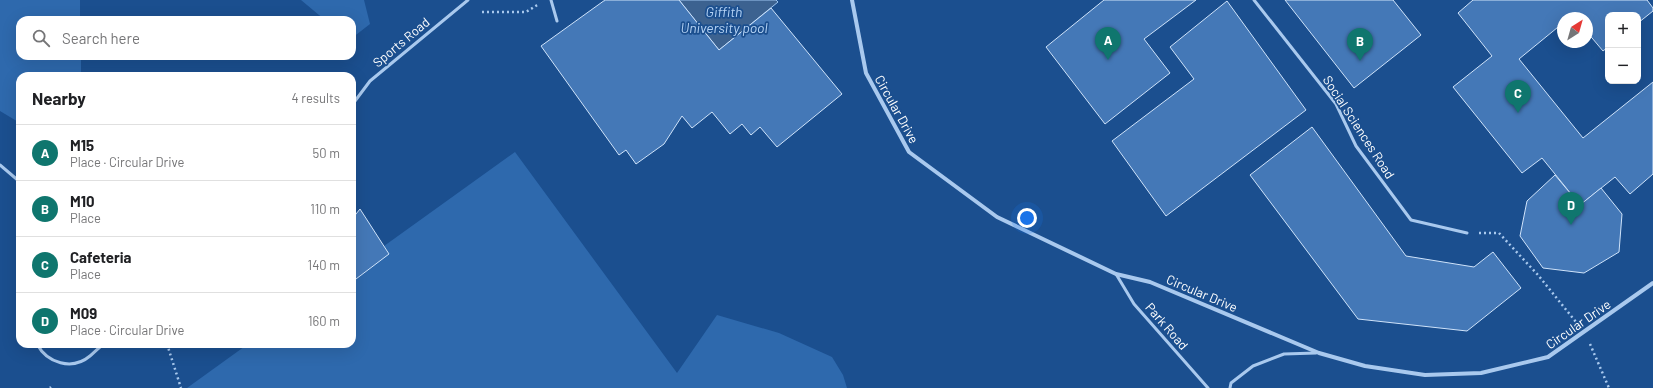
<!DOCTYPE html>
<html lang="en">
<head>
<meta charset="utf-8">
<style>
	body { margin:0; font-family:Barlow,sans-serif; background:#f2f2f2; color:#202124 }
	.controls { position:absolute; right:12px; top:12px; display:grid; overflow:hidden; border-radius:8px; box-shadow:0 4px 16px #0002 }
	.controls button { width:36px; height:36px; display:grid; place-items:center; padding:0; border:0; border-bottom:1px solid #e0e0e0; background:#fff; color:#202124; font:20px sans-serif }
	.compass { position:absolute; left:1557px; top:12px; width:36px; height:36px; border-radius:50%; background:#fff; box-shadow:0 4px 16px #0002; rotate:37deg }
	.you { position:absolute; left:1027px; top:218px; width:14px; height:14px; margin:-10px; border:3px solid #fff; border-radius:50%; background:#1a73e8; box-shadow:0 0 0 6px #1a73e833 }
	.badge { display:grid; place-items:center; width:26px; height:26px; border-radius:50%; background:#0f766e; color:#fff; font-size:13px; font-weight:700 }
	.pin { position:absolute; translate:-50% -33px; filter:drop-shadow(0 1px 2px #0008) }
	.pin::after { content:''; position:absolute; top:21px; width:14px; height:12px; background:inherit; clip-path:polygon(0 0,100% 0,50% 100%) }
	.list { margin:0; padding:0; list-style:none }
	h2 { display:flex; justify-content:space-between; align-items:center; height:52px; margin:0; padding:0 16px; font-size:17px }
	h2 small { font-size:13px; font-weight:400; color:#757577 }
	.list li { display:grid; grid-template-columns:26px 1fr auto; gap:12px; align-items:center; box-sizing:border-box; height:56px; padding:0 16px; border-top:1px solid #e0e0e0 }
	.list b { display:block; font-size:15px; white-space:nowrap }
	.list p { margin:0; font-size:13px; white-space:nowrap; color:#757577 }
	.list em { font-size:13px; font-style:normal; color:#757577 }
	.icon { flex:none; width:22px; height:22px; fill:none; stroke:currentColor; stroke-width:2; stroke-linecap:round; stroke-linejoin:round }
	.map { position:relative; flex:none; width:1653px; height:388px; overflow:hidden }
	.search { position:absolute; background:#fff; box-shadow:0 4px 16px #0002; left:16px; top:16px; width:340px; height:44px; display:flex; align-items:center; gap:10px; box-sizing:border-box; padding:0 14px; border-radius:12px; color:#757577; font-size:15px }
	.panel { position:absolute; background:#fff; box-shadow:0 4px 16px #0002; left:16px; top:72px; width:340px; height:276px; border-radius:12px }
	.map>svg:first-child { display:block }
	.green { fill:#2e69ad }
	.water { fill:#3c6290; stroke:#9cc4f0 }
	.building { fill:#4478b7; stroke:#cfe3fa }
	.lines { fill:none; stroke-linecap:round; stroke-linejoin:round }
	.path { stroke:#a9c9ee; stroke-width:2.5; stroke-dasharray:2 3; stroke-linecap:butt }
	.lane { stroke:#a9c9ee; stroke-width:3 }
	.street { stroke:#a9c9ee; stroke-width:4 }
	.labels { text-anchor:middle; stroke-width:3.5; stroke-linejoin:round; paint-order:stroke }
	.street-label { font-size:13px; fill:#fff; stroke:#1b4f8f }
	.water-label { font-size:14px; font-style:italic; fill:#b5d3f5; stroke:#1b4f8f }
</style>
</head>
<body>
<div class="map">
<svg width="1653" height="388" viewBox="0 0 1653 388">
	<rect width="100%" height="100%" fill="#1b4f8f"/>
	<g class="green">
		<polygon points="0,0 80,0 80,20 20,20 20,56 81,56 81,76 20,76 20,123 0,111"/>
		<polygon points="301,0 364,0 370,24 352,38 352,20 325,20"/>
		<polygon points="515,152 677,373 717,315 779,333 832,357 843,375 847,388 187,388 248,344 352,344 352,269"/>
	</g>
	<polygon class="water" points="679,0 776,0 778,2 719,50"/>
	<g class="building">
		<polygon points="605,0 679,0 719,50 771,8 842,94 777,147 760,127 751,135 742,124 730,134 712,112 692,128 682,116 664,144 636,164 626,150 619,155 541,46"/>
		<polygon points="1104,0 1196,0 1144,39 1170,73 1105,124 1046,47"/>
		<polygon points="1285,0 1393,0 1421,35 1354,88"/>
		<polygon points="1473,0 1647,0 1653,8 1653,11 1638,23 1638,15 1608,15 1608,47 1603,51 1587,32 1587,18 1576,18 1574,15 1570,18 1563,18 1563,23 1519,59 1583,138 1653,82 1653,174 1630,194 1615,177 1580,205 1542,158 1522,173 1453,87 1492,56 1458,13"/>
		<polygon points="1227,1 1306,110 1166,216 1112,141 1194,79 1170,47"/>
		<polygon points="1312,127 1406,256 1474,267 1493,252 1521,288 1467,331 1358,319 1250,175"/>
		<polygon points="1555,175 1580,205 1601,188 1622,214 1619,252 1584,273 1543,268 1520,236 1527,201"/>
		<polygon points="360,209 389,254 352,282 352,219"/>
	</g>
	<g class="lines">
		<g class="path">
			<polyline points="604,0 605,0"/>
			<polyline points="482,12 526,12 539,4"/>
			<polyline points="1479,233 1499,233 1538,275 1576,322"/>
			<polyline points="167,344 181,388"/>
			<polyline points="1590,344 1609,388"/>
			<polyline points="50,388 51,387"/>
		</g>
		<g class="lane">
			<polyline points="551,0 557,21"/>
			<polyline points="1254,0 1336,104 1356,146 1411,220 1467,233"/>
			<polyline points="352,105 370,81 468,0"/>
			<polyline points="0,165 20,182"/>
			<polyline points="1116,274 1134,304 1208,388"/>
			<path d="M37 344C47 363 72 371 90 356 95 352 98 348 104 344"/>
			<polyline points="1230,388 1231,383 1253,366 1284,354 1316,353"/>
		</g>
		<polyline class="street" points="852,0 866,73 909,152 997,217 1116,274 1150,282 1319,353 1365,366 1425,375 1481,373 1548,357 1653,283"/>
	</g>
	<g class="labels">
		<g class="street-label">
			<text transform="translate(401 42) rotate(-40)" y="5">Sports Road</text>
			<text transform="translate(897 109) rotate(61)" y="5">Circular Drive</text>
			<text transform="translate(1359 127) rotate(57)" y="5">Social Sciences Road</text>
			<text transform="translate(1202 293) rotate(23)" y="5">Circular Drive</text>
			<text transform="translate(1578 324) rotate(-35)" y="5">Circular Drive</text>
			<text transform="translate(1167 326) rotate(49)" y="5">Park Road</text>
		</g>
		<g class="water-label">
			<text x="724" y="17">Giffith<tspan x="724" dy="16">University pool</tspan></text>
		</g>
	</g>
</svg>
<div class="controls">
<button>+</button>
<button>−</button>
</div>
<svg class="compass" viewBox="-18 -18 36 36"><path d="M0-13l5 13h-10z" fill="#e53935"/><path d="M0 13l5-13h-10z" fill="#757577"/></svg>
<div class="you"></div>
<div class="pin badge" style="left:1108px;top:60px">A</div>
<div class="pin badge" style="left:1360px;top:61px">B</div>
<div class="pin badge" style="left:1518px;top:113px">C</div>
<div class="pin badge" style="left:1571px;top:225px">D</div>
<div class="search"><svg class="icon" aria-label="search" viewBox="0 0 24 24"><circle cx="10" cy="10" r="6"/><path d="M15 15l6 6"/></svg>Search here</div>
<section class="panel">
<h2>Nearby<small>4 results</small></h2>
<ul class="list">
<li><span class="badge">A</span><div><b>M15</b><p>Place · Circular Drive</p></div><em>50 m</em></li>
<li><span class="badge">B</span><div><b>M10</b><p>Place</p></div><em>110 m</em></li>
<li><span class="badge">C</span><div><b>Cafeteria</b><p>Place</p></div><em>140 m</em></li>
<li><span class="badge">D</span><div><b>M09</b><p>Place · Circular Drive</p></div><em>160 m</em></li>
</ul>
</section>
</div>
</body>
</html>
